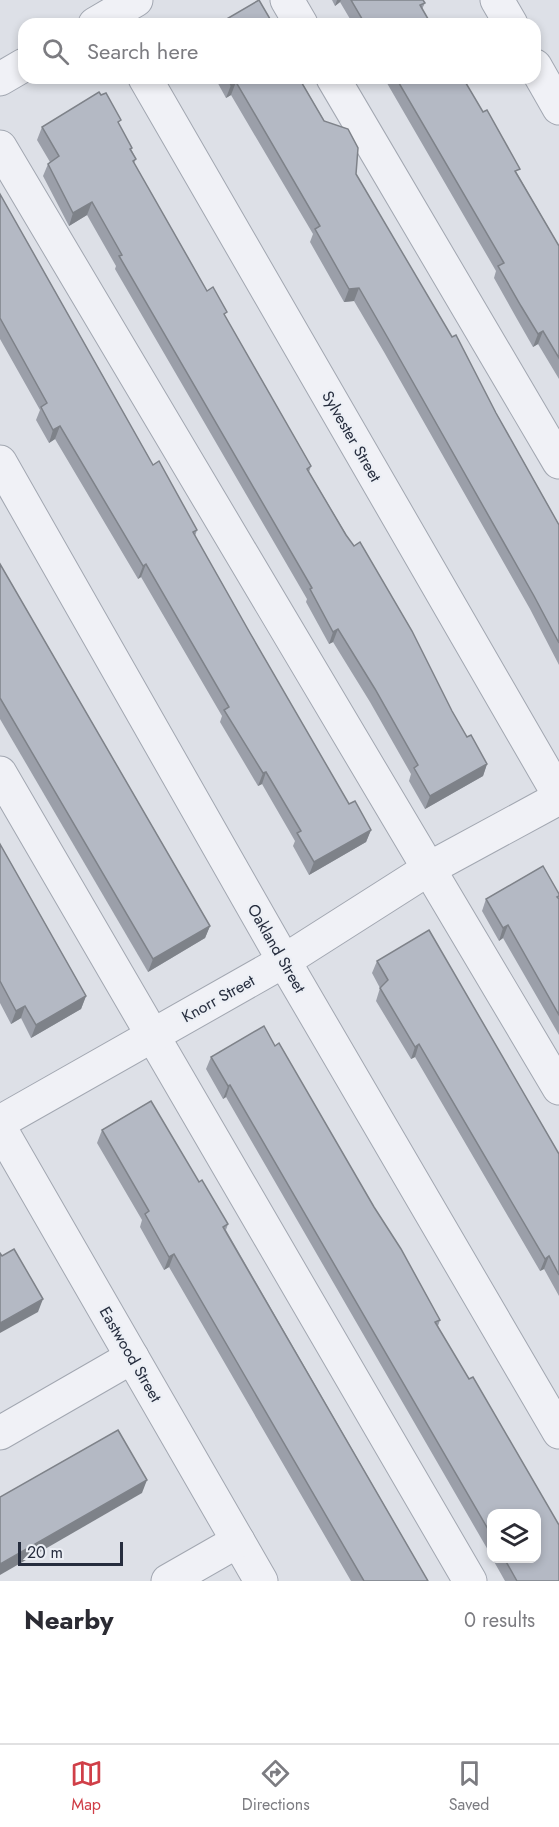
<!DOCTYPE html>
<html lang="en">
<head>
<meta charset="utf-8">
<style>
	body { margin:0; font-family:Jost,sans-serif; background:#f2f2f3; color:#2b2b33 }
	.controls { position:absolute; right:18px; bottom:18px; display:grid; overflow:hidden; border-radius:12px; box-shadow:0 3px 9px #0003 }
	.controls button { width:54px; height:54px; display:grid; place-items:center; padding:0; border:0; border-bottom:2px solid #e1e1e2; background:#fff; color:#2b2b33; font:30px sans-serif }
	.scale { position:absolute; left:18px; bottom:15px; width:105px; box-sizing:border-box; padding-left:6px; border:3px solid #262d3e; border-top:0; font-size:16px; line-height:21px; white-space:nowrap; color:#262d3e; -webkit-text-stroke:4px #eceff5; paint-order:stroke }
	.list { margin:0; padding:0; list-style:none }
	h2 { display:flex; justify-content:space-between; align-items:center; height:78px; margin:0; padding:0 24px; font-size:26px }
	h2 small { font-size:20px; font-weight:400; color:#7c7c81 }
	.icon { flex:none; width:33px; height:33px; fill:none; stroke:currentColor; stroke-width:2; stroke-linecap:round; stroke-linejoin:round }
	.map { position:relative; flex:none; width:559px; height:1581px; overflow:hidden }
	.search { position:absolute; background:#fff; box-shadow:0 3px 9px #0003; left:18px; right:18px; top:18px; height:66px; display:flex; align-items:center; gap:15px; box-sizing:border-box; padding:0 21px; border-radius:18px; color:#7c7c81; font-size:22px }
	.sheet { height:162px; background:#fff }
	nav { display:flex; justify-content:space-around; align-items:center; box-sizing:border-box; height:84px; border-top:2px solid #e1e1e2; background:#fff; font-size:16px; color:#7c7c81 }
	nav a { display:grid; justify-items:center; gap:3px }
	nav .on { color:#d03f48 }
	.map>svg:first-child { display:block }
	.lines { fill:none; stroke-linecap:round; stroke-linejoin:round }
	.minor-casing { stroke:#a2a7b1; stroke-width:35 }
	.minor { stroke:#f0f1f6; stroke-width:33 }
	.wall { fill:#9b9fa9 }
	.shaded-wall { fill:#7e8289 }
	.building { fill:#b4b9c4; stroke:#7e8289; stroke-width:1.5 }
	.labels { text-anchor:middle; stroke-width:4.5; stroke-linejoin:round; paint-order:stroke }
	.street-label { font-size:16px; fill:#262d3e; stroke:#eceff5 }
</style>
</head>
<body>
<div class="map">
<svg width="559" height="1581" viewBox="0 0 559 1581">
	<rect width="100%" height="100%" fill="#dde0e7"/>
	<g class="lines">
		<defs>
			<g id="minor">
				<polyline points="287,0 301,24"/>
				<polyline points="497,0 511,24"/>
				<polyline points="95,24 136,0"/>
				<polyline points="535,66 559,108"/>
				<polyline points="145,78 559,795"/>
				<polyline points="333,78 559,462"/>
				<polyline points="0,79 24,65"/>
				<polyline points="0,147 559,1088"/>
				<polyline points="0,462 284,961 559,1432"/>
				<polyline points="0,773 470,1581"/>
				<polyline points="0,1122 284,961 430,868 559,798"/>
				<polyline points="0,1128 261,1581"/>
				<polyline points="0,1433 132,1357"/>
				<polyline points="168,1581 238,1541"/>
			</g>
		</defs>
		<use href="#minor" class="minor-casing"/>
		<use href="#minor" class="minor"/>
	</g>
	<g class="wall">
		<polygon points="332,0 423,0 425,3 422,9 431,24 353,24 340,2 335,6"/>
		<polygon points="215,78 299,78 356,174 496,413 559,525 559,665 530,609 384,352 354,301 344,302 310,242 313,234 231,95 226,98"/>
		<polygon points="384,78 463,78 518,175 559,246 559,379 538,344 533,347 517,319 494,278 496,271"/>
		<polygon points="101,95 119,124 136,159 134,163 207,291 225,316 311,466 309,472 467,737 487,764 483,776 425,809 409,781 411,774 370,702 333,642 329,644 306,602 307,599 115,269 116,266 87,215 69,226 43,176 48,164 50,162 37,140 42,127"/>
		<polygon points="0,194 153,465 197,530 195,536 250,633 349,804 371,830 366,842 309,875 293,846 295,841 262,784 258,786 220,722 222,716 141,577 138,579 55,439 49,443 36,420 40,410 0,339"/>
		<polygon points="0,564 210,926 205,938 148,972 0,719"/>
		<polygon points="0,844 86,996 81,1009 31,1038 21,1018 11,1024 0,1003"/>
		<polygon points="559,894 559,1035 503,938 499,941 482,911 486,899"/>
		<polygon points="377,961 559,1154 559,1296 544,1269 540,1271 415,1057 411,1059 376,1001 380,988 372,973"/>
		<polygon points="211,1057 440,1320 438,1326 559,1581 505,1581 492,1558 537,1558 492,1514 492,1557 226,1097 223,1099 206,1069"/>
		<polygon points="102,1130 199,1182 228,1224 226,1230 428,1581 351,1581 169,1267 164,1270 140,1227 142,1220 97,1143"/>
	</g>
	<g class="shaded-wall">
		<polygon points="337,0 341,0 340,2 335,6"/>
		<polygon points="236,82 231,95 226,98 231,85"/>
		<polygon points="92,202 87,215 69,226 73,213"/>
		<polygon points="359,288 354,301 344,302 349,289"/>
		<polygon points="543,331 538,344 533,347 538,334"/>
		<polygon points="60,426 55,439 49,443 53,430"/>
		<polygon points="146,564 141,577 138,579 143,566"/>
		<polygon points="338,629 333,642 329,644 333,632"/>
		<polygon points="487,764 483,776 425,809 430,796"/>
		<polygon points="266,772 262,784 258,786 263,773"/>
		<polygon points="371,830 366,842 309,875 314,862"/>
		<polygon points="508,925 503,938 499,941 503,928"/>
		<polygon points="210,926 205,938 148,972 153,959"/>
		<polygon points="86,996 81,1009 31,1038 36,1025"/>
		<polygon points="25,1006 21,1018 11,1024 16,1011"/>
		<polygon points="419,1044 415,1057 411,1059 415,1047"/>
		<polygon points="230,1085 226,1097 223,1099 228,1086"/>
		<polygon points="174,1254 169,1267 164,1270 169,1257"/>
		<polygon points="549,1256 544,1269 540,1271 545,1259"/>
		<polygon points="43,1299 38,1312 0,1333 0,1323"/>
		<polygon points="147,1480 142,1493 0,1575 0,1564"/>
	</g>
	<g class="building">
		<polygon points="259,0 273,24 218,24"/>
		<polygon points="351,0 423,0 425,3 420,5 431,24 365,24"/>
		<polygon points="227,78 299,78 324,121 348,129 358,148 356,174 452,337 456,335 496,413 559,525 559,643 534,596 389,340 359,288 349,289 315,229 320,226 236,82 231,85"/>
		<polygon points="396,78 463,78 483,112 487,110 520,169 515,171 559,246 559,358 543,331 538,334 521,306 498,266 504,263"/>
		<polygon points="99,92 101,95 106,93 121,120 118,122 132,148 130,149 136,159 133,161 207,291 213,287 227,312 224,314 311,466 307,469 346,535 354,546 360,542 412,631 452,711 467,737 471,735 487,764 430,796 414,768 418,765 375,689 338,629 333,632 310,589 312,588 119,256 122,255 92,202 73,213 48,164 59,156 42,127"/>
		<polygon points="0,194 153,465 159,461 197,530 193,532 250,633 349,804 355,801 371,830 314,862 297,833 301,831 266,772 263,773 224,710 229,707 146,564 143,566 60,426 53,430 41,407 47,403 0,318"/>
		<polygon points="0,564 210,926 153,959 0,698"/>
		<polygon points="0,844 86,996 36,1025 25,1006 16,1011 0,981"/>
		<polygon points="543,866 559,894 559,896 557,897 559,899 559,1015 508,925 503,928 486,899"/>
		<polygon points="429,930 559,1154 559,1275 549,1256 545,1259 419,1044 415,1047 380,988 388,980 377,961"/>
		<polygon points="264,1026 275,1046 279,1043 374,1207 401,1249 440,1320 435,1322 469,1379 473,1377 559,1525 559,1581 517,1581 504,1558 537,1558 537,1514 492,1514 492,1536 230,1085 228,1086 211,1057"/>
		<polygon points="151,1101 199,1182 202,1180 228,1224 223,1227 428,1581 364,1581 174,1254 169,1257 145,1214 149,1211 102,1130"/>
		<polygon points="14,1249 43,1299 0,1323 0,1253 2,1256"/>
		<polygon points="118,1430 147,1480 0,1564 0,1497"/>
	</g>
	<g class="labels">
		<g class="street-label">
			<text transform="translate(352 436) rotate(60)" y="6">Sylvester Street</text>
			<text transform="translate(277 948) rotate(60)" y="6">Oakland Street</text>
			<text transform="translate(218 998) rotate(-29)" y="6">Knorr Street</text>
			<text transform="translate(131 1354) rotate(60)" y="6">Eastwood Street</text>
		</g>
	</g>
</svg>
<div class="controls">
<button><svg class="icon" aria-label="layers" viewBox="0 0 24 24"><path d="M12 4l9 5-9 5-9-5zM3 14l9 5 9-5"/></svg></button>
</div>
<div class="scale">20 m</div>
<div class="search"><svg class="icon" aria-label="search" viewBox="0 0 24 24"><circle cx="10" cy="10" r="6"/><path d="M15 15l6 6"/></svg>Search here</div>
</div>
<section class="sheet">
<h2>Nearby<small>0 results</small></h2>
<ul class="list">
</ul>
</section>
<nav>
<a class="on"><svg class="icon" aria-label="map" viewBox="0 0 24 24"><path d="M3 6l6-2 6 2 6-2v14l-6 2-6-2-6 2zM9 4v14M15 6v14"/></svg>Map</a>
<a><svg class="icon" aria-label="directions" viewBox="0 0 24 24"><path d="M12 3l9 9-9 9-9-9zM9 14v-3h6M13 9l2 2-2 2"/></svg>Directions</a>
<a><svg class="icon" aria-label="saved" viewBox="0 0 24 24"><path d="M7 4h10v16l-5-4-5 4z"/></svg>Saved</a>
</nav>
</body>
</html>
